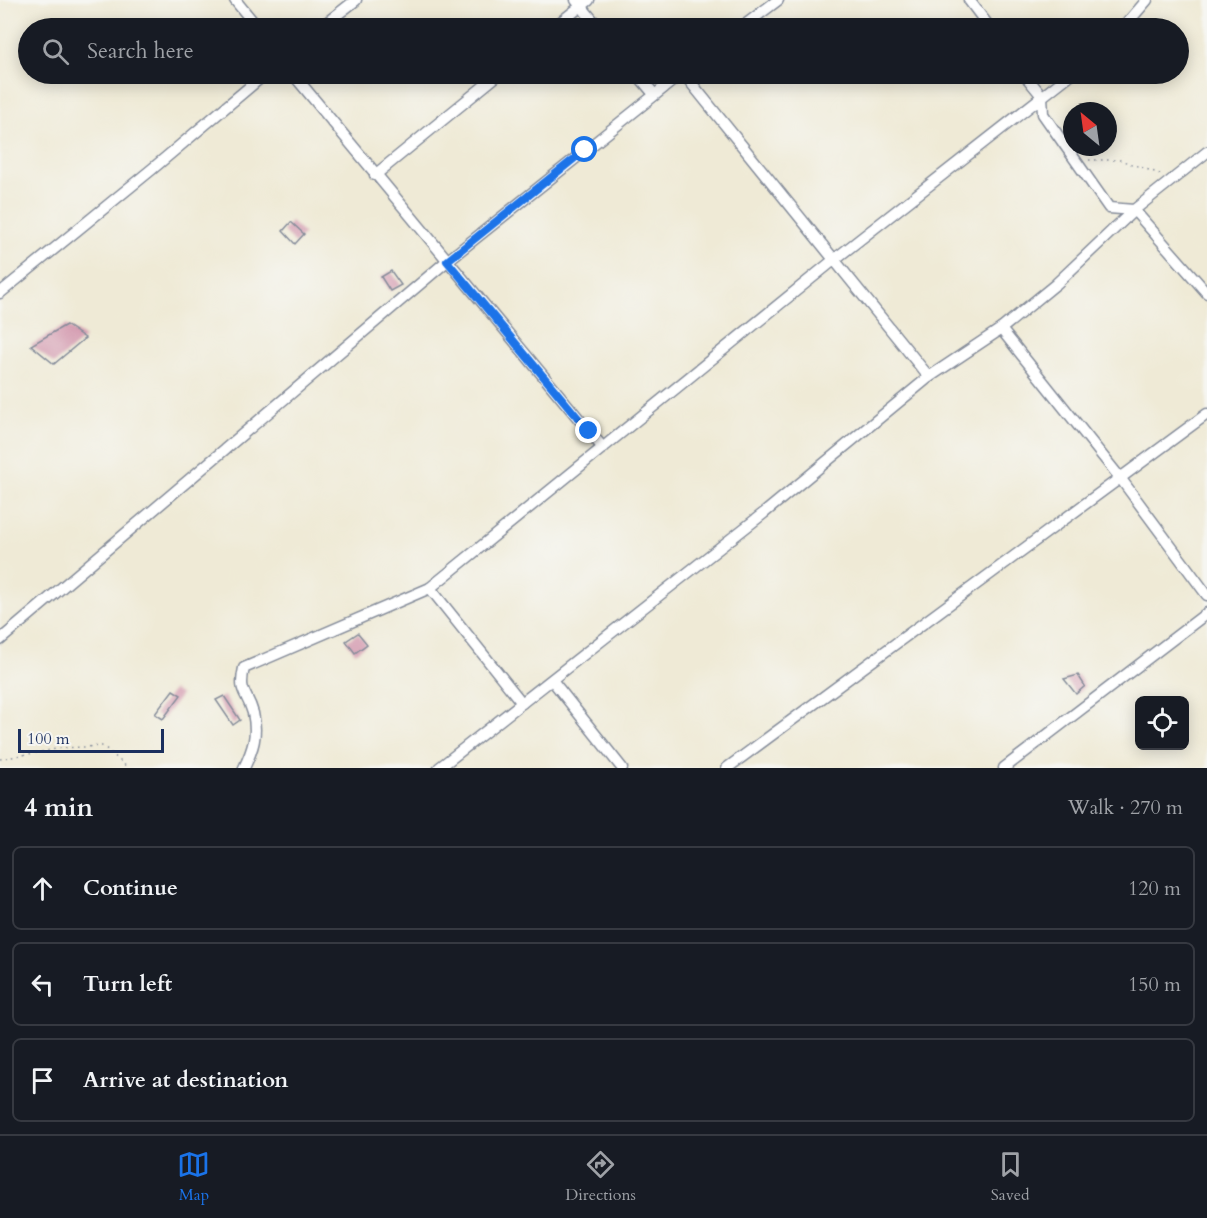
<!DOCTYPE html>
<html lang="en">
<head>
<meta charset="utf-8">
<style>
	body { margin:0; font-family:Cardo,serif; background:#20242c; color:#f1f3f6 }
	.controls { position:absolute; right:18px; bottom:18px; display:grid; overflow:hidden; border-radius:9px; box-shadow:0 3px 15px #0003 }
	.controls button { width:54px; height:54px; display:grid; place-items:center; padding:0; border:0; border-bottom:2px solid #363941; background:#171b24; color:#f1f3f6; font:30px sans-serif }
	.compass { position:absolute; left:1063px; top:102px; width:54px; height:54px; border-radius:50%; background:#171b24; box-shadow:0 3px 15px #0003; rotate:331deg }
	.scale { position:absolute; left:18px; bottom:15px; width:146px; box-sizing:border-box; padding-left:6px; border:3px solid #1b2f5e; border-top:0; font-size:16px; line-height:21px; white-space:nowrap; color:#1b2f5e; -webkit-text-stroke:4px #f6f6f2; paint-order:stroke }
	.stop { position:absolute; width:18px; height:18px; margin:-14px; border:4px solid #1a73e8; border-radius:50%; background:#fff }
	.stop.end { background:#1a73e8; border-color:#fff; box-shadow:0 2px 6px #0008 }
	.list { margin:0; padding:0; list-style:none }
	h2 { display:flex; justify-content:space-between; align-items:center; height:78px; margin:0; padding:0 24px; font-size:26px }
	h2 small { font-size:20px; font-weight:400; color:#9ea1a6 }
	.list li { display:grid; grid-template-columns:39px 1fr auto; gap:18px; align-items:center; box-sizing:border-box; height:84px; margin:0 12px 12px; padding:0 12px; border:2px solid #363941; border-radius:9px }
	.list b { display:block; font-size:22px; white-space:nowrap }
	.list em { font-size:20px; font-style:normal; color:#9ea1a6 }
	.icon { flex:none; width:33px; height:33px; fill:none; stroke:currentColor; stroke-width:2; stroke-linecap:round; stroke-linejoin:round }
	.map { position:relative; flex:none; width:1207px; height:768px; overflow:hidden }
	.search { position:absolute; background:#171b24; box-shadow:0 3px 15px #0003; left:18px; right:18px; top:18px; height:66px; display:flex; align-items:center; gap:15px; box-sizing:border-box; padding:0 21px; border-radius:33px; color:#9ea1a6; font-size:22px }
	.sheet { height:366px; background:#171b24 }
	nav { display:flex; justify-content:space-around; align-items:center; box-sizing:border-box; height:84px; border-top:2px solid #363941; background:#171b24; font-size:16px; color:#9ea1a6 }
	nav a { display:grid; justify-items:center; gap:3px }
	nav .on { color:#1a73e8 }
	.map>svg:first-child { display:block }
	.building { fill:#d49bb0 }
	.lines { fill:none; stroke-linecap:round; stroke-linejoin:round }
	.minor-casing { stroke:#858c9a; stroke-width:13 }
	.path { stroke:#858c9a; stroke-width:1.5; stroke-dasharray:1.5 4.5; stroke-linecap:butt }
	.minor { stroke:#fff; stroke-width:10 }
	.route { stroke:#1a73e8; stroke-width:8 }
</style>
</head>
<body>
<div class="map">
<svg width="1207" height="768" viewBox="0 0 1207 768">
	<rect width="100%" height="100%" fill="#f6f6f2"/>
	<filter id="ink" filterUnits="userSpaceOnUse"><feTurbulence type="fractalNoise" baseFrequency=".0167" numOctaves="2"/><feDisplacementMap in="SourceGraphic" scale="12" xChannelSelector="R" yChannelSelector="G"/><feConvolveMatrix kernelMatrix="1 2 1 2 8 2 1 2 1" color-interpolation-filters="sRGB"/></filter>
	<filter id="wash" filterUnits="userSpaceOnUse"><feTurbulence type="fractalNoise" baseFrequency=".008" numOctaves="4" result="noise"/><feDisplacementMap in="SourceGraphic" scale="24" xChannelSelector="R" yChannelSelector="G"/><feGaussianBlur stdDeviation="1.35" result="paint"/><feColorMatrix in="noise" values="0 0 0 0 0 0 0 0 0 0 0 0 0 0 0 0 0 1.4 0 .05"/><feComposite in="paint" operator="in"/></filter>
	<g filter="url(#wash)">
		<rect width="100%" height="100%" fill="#efead6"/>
		<g id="blocks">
			<g class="building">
				<polygon points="291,222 304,234 295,244 283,231"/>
				<polygon points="391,271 401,285 390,291 381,277"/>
				<polygon points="66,325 85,338 54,364 31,345"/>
				<polygon points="358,633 367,644 355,653 346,641"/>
				<polygon points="1078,675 1085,686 1076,694 1064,679"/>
				<polygon points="173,690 181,695 163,719 155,714"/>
				<polygon points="224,696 240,720 233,725 216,700"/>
			</g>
		</g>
	</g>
	<g filter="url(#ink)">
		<use href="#blocks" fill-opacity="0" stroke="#858c9a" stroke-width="1.5"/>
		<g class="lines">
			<defs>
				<g id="minor">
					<polyline points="235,0 258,28"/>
					<polyline points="576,0 599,28"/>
					<polyline points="969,0 990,28"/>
					<polyline points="320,28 356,0"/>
					<polyline points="553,28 589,0"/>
					<polyline points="741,28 778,0"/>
					<polyline points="1123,28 1147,0"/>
					<polyline points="293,74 603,448"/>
					<polyline points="637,74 654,94"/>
					<polyline points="684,74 929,377"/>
					<polyline points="1024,74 1042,96 1043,114 1109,208 1134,210 1207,293"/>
					<polyline points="375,175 499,74"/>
					<polyline points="0,293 151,170 265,74"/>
					<polyline points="1001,329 1121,479 1207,595"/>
					<polyline points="430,588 522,703"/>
					<polyline points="0,640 447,261 681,74"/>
					<polyline points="552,680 622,768"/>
					<path d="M244 768C253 749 258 735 253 713 247 691 238 694 244 668L430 588 835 259 1071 74"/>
					<polyline points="439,768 764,513 929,377 1001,329 1056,284 1134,210 1207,152"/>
					<polyline points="727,768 1207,414"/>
					<polyline points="1004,768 1207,613"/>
				</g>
			</defs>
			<use href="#minor" class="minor-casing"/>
			<g class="path">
				<polyline points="1089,160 1120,160 1163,175"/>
				<polyline points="0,759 62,748 103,746 128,768"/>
			</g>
			<use href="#minor" class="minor"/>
		</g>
	</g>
	<g class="lines" filter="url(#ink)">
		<polyline class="route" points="585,150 447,261 589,431"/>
	</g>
</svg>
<div class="controls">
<button><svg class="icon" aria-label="locate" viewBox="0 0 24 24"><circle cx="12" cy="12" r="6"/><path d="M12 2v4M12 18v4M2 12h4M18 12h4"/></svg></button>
</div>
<svg class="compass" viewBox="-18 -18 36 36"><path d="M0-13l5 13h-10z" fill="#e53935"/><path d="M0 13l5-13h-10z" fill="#9ea1a6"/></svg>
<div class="scale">100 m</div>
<div class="stop" style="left:585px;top:150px"></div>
<div class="stop end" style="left:589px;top:431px"></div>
<div class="search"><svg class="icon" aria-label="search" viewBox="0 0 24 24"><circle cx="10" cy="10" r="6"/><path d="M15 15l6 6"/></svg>Search here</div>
</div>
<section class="sheet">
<h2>4 min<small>Walk · 270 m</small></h2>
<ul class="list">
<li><svg class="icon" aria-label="ahead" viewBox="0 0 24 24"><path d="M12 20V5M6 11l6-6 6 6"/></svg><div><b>Continue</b></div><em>120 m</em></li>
<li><svg class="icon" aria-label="left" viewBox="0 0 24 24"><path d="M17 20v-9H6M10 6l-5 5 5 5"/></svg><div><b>Turn left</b></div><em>150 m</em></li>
<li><svg class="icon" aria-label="arrive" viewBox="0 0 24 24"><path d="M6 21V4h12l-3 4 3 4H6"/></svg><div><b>Arrive at destination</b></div></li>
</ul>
</section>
<nav>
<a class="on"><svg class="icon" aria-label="map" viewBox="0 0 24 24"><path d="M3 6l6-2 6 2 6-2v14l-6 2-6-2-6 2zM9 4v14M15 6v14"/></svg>Map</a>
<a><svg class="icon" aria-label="directions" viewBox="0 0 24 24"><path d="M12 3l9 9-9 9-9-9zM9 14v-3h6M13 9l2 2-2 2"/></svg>Directions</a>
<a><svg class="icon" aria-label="saved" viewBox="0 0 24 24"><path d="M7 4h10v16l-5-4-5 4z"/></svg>Saved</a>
</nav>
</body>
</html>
